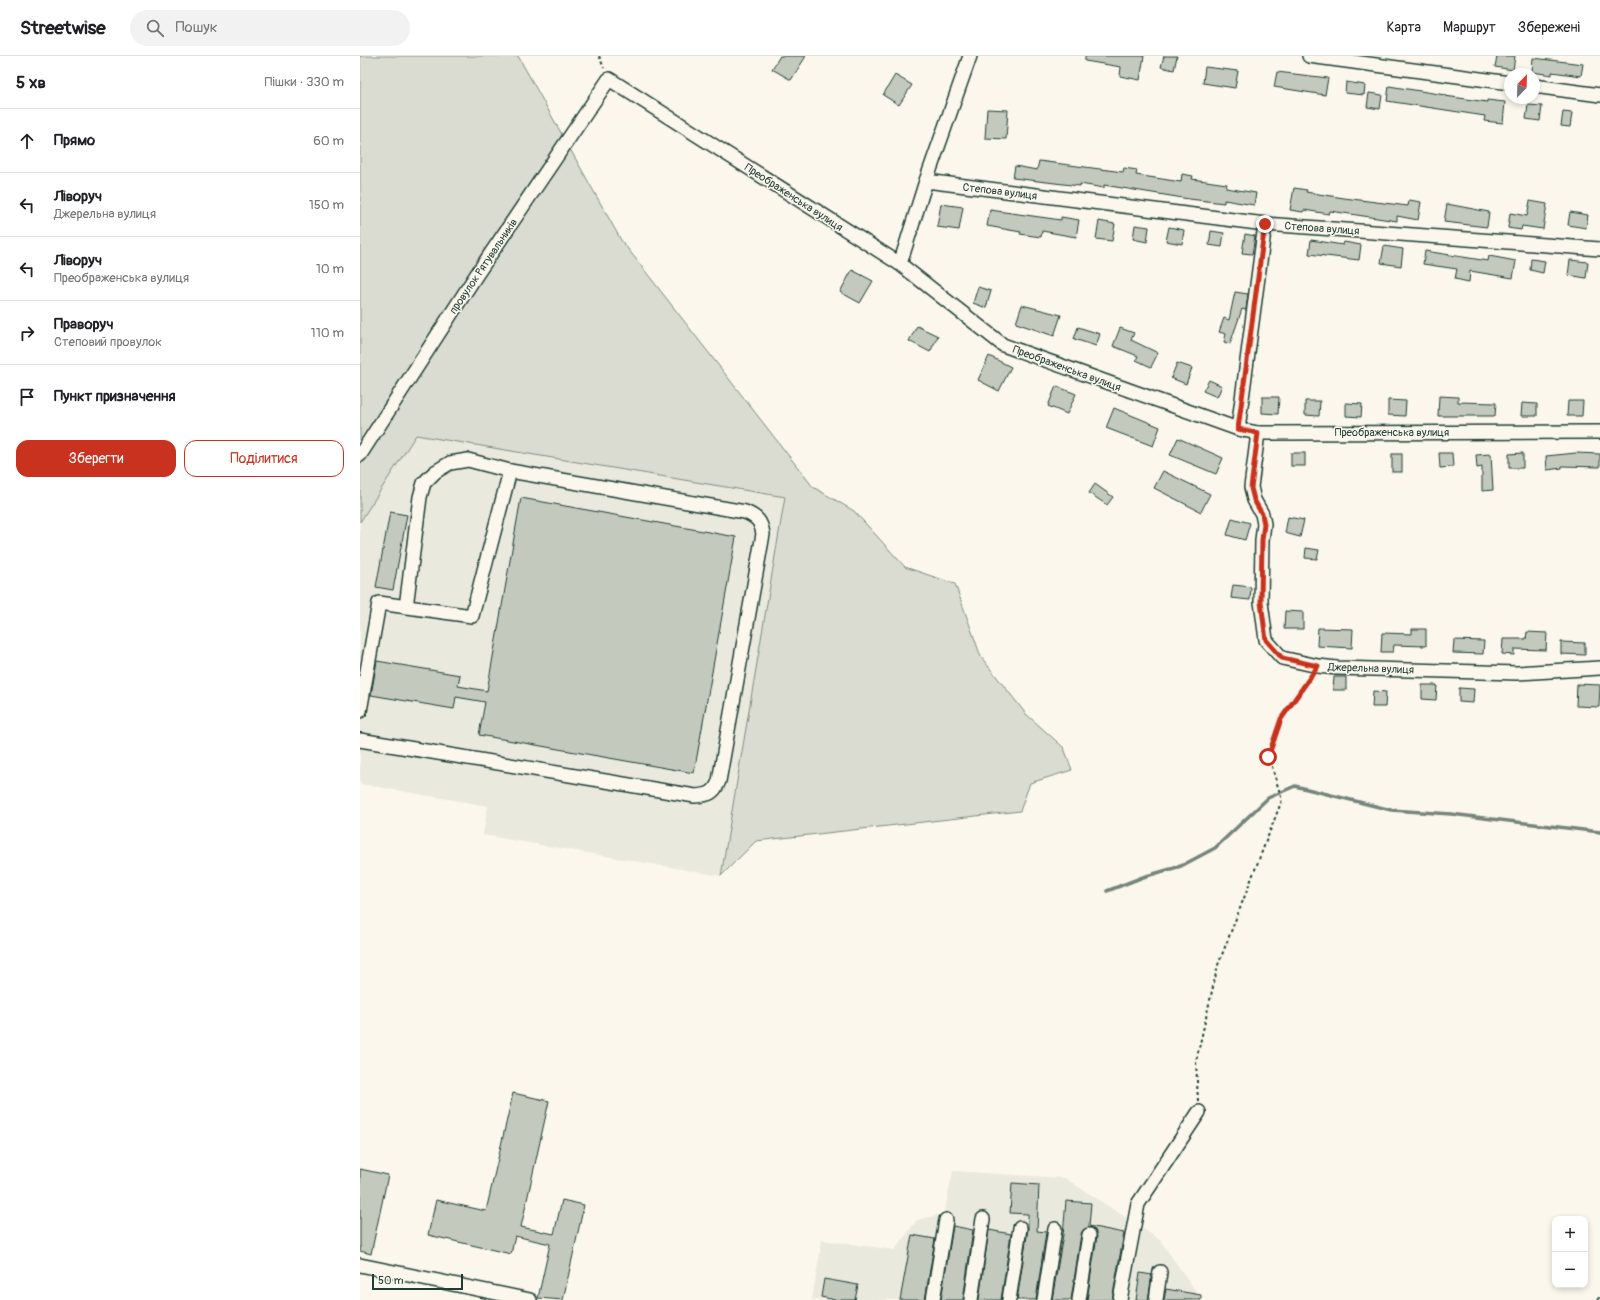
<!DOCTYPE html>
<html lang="uk">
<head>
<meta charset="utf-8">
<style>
	body { margin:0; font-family:Pangolin,sans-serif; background:#f2f2f2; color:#202124 }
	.controls { position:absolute; right:12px; bottom:12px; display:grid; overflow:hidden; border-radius:8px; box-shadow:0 2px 6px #0003 }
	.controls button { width:36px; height:36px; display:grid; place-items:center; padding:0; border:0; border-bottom:1px solid #e0e0e0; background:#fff; color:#202124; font:20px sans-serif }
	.compass { position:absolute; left:1144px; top:12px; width:36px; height:36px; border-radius:50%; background:#fff; box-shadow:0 2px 6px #0003; rotate:23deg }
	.scale { position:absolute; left:12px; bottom:10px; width:91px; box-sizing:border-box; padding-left:4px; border:2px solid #1f3d34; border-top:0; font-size:11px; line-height:14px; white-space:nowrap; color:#1f3d34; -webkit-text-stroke:3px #fbf7ec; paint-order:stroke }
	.stop { position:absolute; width:12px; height:12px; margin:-9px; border:3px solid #c8321e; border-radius:50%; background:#fff }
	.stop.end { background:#c8321e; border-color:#fff; box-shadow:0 1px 4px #0008 }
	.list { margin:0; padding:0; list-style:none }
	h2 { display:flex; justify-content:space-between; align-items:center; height:52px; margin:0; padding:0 16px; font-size:17px }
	h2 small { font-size:13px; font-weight:400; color:#757577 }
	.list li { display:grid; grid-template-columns:26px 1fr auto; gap:12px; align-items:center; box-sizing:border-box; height:64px; padding:0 16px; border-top:1px solid #e0e0e0 }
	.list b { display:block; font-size:15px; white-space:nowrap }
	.list p { margin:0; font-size:13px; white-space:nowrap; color:#757577 }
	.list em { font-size:13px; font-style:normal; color:#757577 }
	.actions { display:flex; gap:8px; padding:12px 16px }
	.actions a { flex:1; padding:9px 0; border:1px solid #c8321e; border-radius:12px; text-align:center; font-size:14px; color:#c8321e }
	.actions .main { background:#c8321e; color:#fff }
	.icon { flex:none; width:22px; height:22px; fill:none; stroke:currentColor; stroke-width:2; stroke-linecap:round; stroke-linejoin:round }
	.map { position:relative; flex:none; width:1240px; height:1244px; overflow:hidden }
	header { display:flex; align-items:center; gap:24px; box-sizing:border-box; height:56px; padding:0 20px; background:#fff; border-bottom:1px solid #e0e0e0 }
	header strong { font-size:19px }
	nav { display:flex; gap:22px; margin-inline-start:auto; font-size:14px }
	.search { width:280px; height:36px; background:#f2f2f2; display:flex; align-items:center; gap:10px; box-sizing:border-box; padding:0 14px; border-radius:22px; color:#757577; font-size:15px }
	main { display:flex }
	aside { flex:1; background:#fff }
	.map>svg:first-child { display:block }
	.built { fill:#eae9de }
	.green { fill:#dbdcd1; stroke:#7d8c82 }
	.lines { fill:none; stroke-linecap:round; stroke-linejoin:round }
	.stream { stroke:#74847b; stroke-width:3.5 }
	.building { fill:#c4c9be; stroke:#1f3d34 }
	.minor-casing { stroke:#1f3d34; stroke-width:16 }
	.path { stroke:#1f3d34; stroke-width:2; stroke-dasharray:3 3; stroke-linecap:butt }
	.minor { stroke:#fbf7ec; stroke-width:13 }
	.route { stroke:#c8321e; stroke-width:5 }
	.labels { text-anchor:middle; stroke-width:3; stroke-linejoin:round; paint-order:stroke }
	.street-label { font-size:11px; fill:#1f3d34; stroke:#fbf7ec }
</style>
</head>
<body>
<header>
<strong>Streetwise</strong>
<div class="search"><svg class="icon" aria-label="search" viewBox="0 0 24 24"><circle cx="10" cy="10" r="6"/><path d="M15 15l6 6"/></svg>Пошук</div>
<nav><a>Карта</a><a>Маршрут</a><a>Збережені</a></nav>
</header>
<main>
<aside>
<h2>5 хв<small>Пішки · 330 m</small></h2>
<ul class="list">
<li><svg class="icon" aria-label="ahead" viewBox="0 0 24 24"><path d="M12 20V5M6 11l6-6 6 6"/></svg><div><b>Прямо</b></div><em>60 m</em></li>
<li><svg class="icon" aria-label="left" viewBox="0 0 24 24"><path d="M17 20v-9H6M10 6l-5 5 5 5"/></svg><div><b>Ліворуч</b><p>Джерельна вулиця</p></div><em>150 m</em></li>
<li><svg class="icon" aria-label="left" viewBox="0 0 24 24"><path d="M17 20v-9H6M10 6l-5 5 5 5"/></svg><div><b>Ліворуч</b><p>Преображенська вулиця</p></div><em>10 m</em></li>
<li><svg class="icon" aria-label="right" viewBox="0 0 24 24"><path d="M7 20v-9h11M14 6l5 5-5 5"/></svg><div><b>Праворуч</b><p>Степовий провулок</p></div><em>110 m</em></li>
<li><svg class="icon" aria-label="arrive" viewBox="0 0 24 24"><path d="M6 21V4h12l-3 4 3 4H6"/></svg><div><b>Пункт призначення</b></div></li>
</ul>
<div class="actions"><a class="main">Зберегти</a><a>Поділитися</a></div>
</aside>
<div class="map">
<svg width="1240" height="1244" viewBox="0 0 1240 1244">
	<rect width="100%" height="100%" fill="#fbf7ec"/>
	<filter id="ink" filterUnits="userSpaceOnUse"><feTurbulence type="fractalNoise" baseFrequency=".025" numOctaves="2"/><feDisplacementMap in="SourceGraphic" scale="8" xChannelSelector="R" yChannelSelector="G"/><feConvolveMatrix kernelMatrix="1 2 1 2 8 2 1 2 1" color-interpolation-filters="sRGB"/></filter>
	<g filter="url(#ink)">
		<g class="built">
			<polygon points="55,378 425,441 361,820 123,779 128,750 0,728 0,466"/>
			<polygon points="593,1115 705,1122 800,1184 842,1244 452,1244 462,1184 535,1194 557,1164 584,1158"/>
		</g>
		<polygon class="green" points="0,0 158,0 261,184 453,431 494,455 545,511 595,528 621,601 666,658 704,692 712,714 670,727 660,755 396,785 361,820 425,441 56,379 0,466"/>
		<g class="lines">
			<polyline class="stream" points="747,835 783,821 821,810 855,792 908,742 935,730 1031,754 1091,758 1240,776"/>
		</g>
		<g class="building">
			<polygon points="420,0 446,0 431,24 412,13"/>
			<polygon points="725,0 784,0 780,24 760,20 761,11 725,5"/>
			<polygon points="804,0 817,0 814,14 801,11"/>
			<polygon points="1137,0 1155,0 1153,14 1135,11"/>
			<polygon points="1173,2 1223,8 1221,20 1192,16 1192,19 1172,16"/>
			<polygon points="845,11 878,15 875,32 843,27"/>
			<polygon points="917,16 968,22 965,39 914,31"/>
			<polygon points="535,19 552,29 539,49 523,39"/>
			<polygon points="986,26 1005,29 1004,39 985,37"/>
			<polygon points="1029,30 1085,39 1085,40 1127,46 1127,44 1145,46 1143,67 1124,65 1125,60 1027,45"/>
			<polygon points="1009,37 1022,39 1020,53 1007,51"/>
			<polygon points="1168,49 1182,50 1180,65 1166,63"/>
			<polygon points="627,53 648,54 646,83 625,82"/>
			<polygon points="1203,56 1212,57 1210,71 1201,70"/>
			<polygon points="679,105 763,116 764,112 777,114 776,119 821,126 822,118 833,120 832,123 867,128 866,132 896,137 894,149 864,144 864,147 829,143 744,129 744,132 720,128 720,130 653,122 655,110 677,114"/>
			<polygon points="934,132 947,134 946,136 984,142 1048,150 1049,144 1061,146 1058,164 1037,160 1037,165 970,155 969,158 944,154 943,156 930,154"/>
			<polygon points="1170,145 1187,148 1183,173 1162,170 1161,174 1148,172 1150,157 1167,160"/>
			<polygon points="581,148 603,151 599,174 577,171"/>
			<polygon points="1087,148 1129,156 1127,171 1084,166"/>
			<polygon points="630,154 701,164 701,161 719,164 716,181 682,175 681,181 660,178 661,176 627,170"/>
			<polygon points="1210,156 1228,159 1226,172 1208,169"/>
			<polygon points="739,165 755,168 752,185 736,183"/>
			<polygon points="775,169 789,171 787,186 773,183"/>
			<polygon points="809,171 824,174 822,188 806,185"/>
			<polygon points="851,175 864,177 862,191 849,189"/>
			<polygon points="885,178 895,180 892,198 882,197"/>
			<polygon points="951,184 983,189 984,186 1001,189 999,204 949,198"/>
			<polygon points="1024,190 1043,193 1041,210 1021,207"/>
			<polygon points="1065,195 1128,205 1129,200 1156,205 1153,222 1110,215 1109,226 1095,223 1097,213 1063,208"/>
			<polygon points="1171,203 1185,205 1183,217 1170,214"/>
			<polygon points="1210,204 1228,206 1226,222 1208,219"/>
			<polygon points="492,214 513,225 500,247 480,236"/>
			<polygon points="618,231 631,235 626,252 613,247"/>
			<polygon points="875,236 888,238 886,254 882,253 870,288 864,286 866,278 859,276 864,262 869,264"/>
			<polygon points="662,249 701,259 694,280 656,267"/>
			<polygon points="557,270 578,280 570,296 549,285"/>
			<polygon points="718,271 740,278 736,290 714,283"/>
			<polygon points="760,272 774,277 771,284 798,297 791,311 776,304 778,300 753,290"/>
			<polygon points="629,300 651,311 639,335 618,324"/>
			<polygon points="817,307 832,312 826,328 811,322"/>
			<polygon points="849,324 862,330 857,341 843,335"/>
			<polygon points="696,330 716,338 707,358 688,350"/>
			<polygon points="1079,340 1098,341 1098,346 1136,347 1135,360 1078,360"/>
			<polygon points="902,341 919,341 918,358 902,357"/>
			<polygon points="1028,344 1046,345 1045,360 1028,359"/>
			<polygon points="945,345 960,345 959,360 945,359"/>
			<polygon points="1208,345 1223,345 1222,360 1207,360"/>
			<polygon points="986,347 1002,348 1001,361 986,360"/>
			<polygon points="1162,347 1177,348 1177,360 1161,360"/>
			<polygon points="754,352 800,371 793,390 746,372"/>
			<polygon points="818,382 863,402 856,418 810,399"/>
			<rect x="931" y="397" width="14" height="13"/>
			<polygon points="1079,397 1092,397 1093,411 1080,412"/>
			<polygon points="1163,397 1163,412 1149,412 1149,398"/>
			<polygon points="1216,397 1240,398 1240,411 1202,410 1202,412 1187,414 1186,400"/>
			<rect x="1032" y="398" width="10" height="18"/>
			<polygon points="1131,398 1133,434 1122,435 1122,411 1117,412 1116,399"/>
			<polygon points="803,415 850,438 841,456 794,432"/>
			<polygon points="735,428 753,441 747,449 729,437"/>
			<polygon points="161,442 376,481 334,717 119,679 125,646 96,641 94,653 11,639 17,605 100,619 98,630 127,635"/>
			<polygon points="30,456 47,459 33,534 16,531"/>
			<polygon points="928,461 944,464 940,481 925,477"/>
			<polygon points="872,462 890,467 885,484 867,479"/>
			<polygon points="946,492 959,494 957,503 945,502"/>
			<polygon points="873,529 891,531 890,544 871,542"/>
			<polygon points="925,555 943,556 943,573 924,573"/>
			<polygon points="958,572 993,573 992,592 957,590"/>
			<polygon points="1052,573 1066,573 1066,590 1034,589 1033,596 1021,596 1022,577 1052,578"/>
			<polygon points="1167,576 1187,577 1186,594 1154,593 1154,599 1142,598 1143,583 1166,583"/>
			<polygon points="1094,584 1124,585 1123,598 1093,597"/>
			<polygon points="1201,586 1225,587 1225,599 1201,598"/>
			<polygon points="974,621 986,621 986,634 973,634"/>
			<polygon points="1217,628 1240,629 1239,651 1216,650"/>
			<polygon points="1062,629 1077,629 1076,644 1062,643"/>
			<polygon points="1099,632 1114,633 1113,647 1099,646"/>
			<polygon points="1013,635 1026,636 1025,651 1012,651"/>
			<polygon points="153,1037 189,1045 161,1171 194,1178 202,1144 224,1149 203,1244 178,1242 190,1188 155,1180 151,1198 68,1179 76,1144 126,1155"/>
			<polygon points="0,1113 28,1119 11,1198 0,1195"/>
			<polygon points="652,1127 679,1129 677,1175 686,1176 676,1244 657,1244 668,1173 668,1158 650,1157"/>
			<polygon points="706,1145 731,1147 729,1170 764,1177 752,1244 727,1244 737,1180 734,1173 730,1171 723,1174 721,1178 711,1244 692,1244 703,1179"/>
			<polygon points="593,1170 613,1174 603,1244 581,1244"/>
			<polygon points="629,1174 651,1178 641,1244 619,1244"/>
			<polygon points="552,1179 575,1183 565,1244 540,1244"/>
			<polygon points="780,1217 792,1219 788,1244 776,1244"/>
			<polygon points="464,1223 498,1229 495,1244 475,1244 461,1241"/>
			<polygon points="806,1233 841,1239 841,1244 804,1244"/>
		</g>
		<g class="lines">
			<defs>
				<g id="minor">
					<polyline points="949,0 1150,27"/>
					<polyline points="1174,30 1240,39"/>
					<polyline points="566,125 905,168 1240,193"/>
					<polyline points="540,208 566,125 610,0"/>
					<polyline points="878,373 905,168"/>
					<polyline points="898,377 891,431 894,444 902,458 904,468 902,484 901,546 906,584 922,602 958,610 977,612 1157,617 1240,612"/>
					<polyline points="0,399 117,218 249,23 540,208 643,289 878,373 898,377 1240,376"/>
					<polyline points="46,551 60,441 64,427 75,416 90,407 108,404 150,415"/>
					<path d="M0 655 19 547 112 560 150 415 385 456C397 461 401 465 403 478L359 725C354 738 348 739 335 740L0 684"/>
					<polyline points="0,1209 170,1244"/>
					<polyline points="573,1244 586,1164"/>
					<polyline points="611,1244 623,1163"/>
					<polyline points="649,1244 660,1172"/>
					<polyline points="684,1244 695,1173"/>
					<polyline points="719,1244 729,1179"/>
					<polyline points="760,1244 778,1148 839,1056"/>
					<polyline points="796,1244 800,1216"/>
				</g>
			</defs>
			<use href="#minor" class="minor-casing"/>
			<g class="path">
				<polyline points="239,0 244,12"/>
				<polyline points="838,1045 836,1005 858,909 922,744 909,701 921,663 950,621"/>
				<polyline points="1238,1244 1240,1240"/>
			</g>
			<use href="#minor" class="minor"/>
		</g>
	</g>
	<g class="lines" filter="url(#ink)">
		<polyline class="route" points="905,168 878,373 898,377 891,432 894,444 902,458 904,468 902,484 901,546 906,584 922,602 958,610 921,663 908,701"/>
	</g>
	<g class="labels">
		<g class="street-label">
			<text transform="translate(640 135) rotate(7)" y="4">Степова вулиця</text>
			<text transform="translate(434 141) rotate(33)" y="4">Преображенська вулиця</text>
			<text transform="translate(962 172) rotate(4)" y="4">Степова вулиця</text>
			<text transform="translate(123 210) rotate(-56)" y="4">провулок Рятувальників</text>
			<text transform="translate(707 312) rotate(20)" y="4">Преображенська вулиця</text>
			<text x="1032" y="380">Преображенська вулиця</text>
			<text transform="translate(1011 612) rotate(2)" y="4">Джерельна вулиця</text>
		</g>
	</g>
</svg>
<div class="controls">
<button>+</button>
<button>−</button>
</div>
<svg class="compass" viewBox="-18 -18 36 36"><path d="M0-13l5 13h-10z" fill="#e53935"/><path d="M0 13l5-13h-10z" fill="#757577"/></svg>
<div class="scale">50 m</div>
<div class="stop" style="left:908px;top:701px"></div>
<div class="stop end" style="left:905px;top:168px"></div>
</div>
</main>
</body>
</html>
